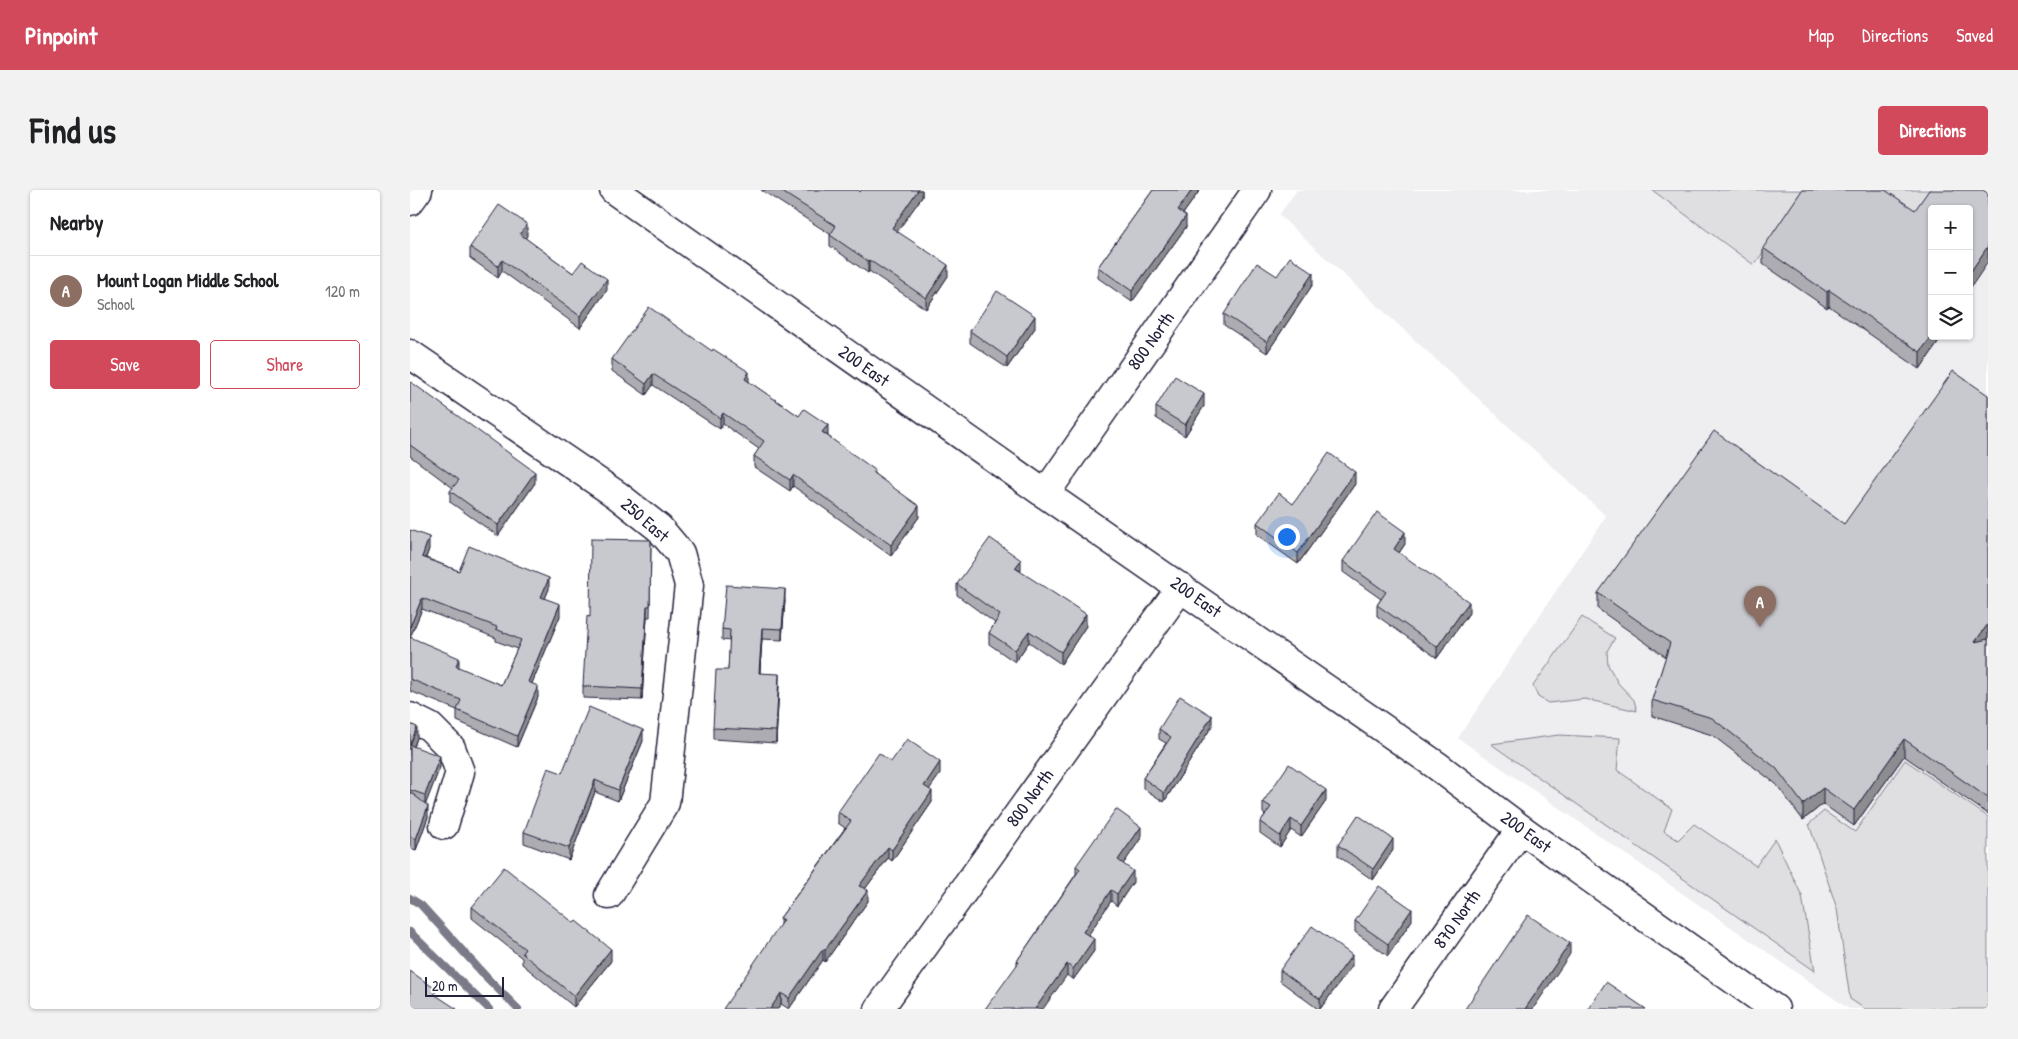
<!DOCTYPE html>
<html lang="en">
<head>
<meta charset="utf-8">
<style>
	body { margin:0; font-family:"Patrick Hand",sans-serif; background:#f2f2f2; color:#202124 }
	.controls { position:absolute; right:15px; top:15px; display:grid; overflow:hidden; border-radius:5px; box-shadow:0 1px 4px #0004 }
	.controls button { width:45px; height:45px; display:grid; place-items:center; padding:0; border:0; border-bottom:1px solid #e0e0e0; background:#fff; color:#202124; font:25px sans-serif }
	.scale { position:absolute; left:15px; bottom:12px; width:79px; box-sizing:border-box; padding-left:5px; border:2px solid #22223b; border-top:0; font-size:14px; line-height:18px; white-space:nowrap; color:#22223b; -webkit-text-stroke:4px #fff; paint-order:stroke }
	.you { position:absolute; left:876px; top:346px; width:18px; height:18px; margin:-12px; border:4px solid #fff; border-radius:50%; background:#1a73e8; box-shadow:0 0 0 8px #1a73e833 }
	.badge { display:grid; place-items:center; width:32px; height:32px; border-radius:50%; background:#d1495b; color:#fff; font-size:16px; font-weight:700 }
	.pin { position:absolute; translate:-50% -41px; filter:drop-shadow(0 1px 2px #0008) }
	.pin::after { content:''; position:absolute; top:26px; width:18px; height:15px; background:inherit; clip-path:polygon(0 0,100% 0,50% 100%) }
	.list { margin:0; padding:0; list-style:none }
	h2 { display:flex; justify-content:space-between; align-items:center; height:65px; margin:0; padding:0 20px; font-size:21px }
	h2 small { font-size:16px; font-weight:400; color:#757577 }
	.list li { display:grid; grid-template-columns:32px 1fr auto; gap:15px; align-items:center; box-sizing:border-box; height:70px; padding:0 20px; border-top:1px solid #e0e0e0 }
	.list b { display:block; font-size:19px; white-space:nowrap }
	.list p { margin:0; font-size:16px; white-space:nowrap; color:#757577 }
	.list em { font-size:16px; font-style:normal; color:#757577 }
	.actions { display:flex; gap:10px; padding:15px 20px }
	.actions a { flex:1; padding:11px 0; border:1px solid #d1495b; border-radius:5px; text-align:center; font-size:18px; color:#d1495b }
	.actions .main { background:#d1495b; color:#fff }
	.icon { flex:none; width:28px; height:28px; fill:none; stroke:currentColor; stroke-width:2; stroke-linecap:round; stroke-linejoin:round }
	.map { position:relative; flex:none; width:1578px; height:819px; overflow:hidden; border-radius:5px }
	header { display:flex; align-items:center; gap:30px; box-sizing:border-box; height:70px; padding:0 25px; background:#d1495b; color:#fff }
	header strong { font-size:24px }
	nav { display:flex; gap:28px; margin-inline-start:auto; font-size:18px }
	.intro { display:flex; align-items:center; justify-content:space-between; box-sizing:border-box; height:120px; padding:0 30px }
	h1 { margin:0; font-size:35px }
	.button { padding:12px 22px; border-radius:5px; background:#d1495b; color:#fff; font-size:18px; font-weight:700 }
	main { display:flex; gap:30px; padding:0 30px }
	aside { flex:1; background:#fff; border-radius:5px; box-shadow:0 1px 4px #0004 }
	.map>svg:first-child { display:block }
	.built { fill:#eeeef1; fill-rule:evenodd }
	.green { fill:#dfdfe2; stroke:#80808e }
	.lines { fill:none; stroke-linecap:round; stroke-linejoin:round }
	.stream { stroke:#7a7a88; stroke-width:8 }
	.minor-casing { stroke:#22223b; stroke-width:31 }
	.major-casing { stroke:#22223b; stroke-width:31 }
	.minor { stroke:#fff; stroke-width:28 }
	.major { stroke:#fff; stroke-width:28 }
	.wall { fill:#acacb2; stroke:#22223b; fill-rule:evenodd }
	.shaded-wall { fill:#8c8c91; stroke:#22223b }
	.building { fill:#c8c8cf; stroke:#22223b }
	.labels { text-anchor:middle; stroke-width:4; stroke-linejoin:round; paint-order:stroke }
	.street-label { font-size:18px; fill:#22223b; stroke:#fff }
</style>
</head>
<body>
<header>
<strong>Pinpoint</strong>
<nav><a>Map</a><a>Directions</a><a>Saved</a></nav>
</header>
<div class="intro"><h1>Find us</h1><a class="button">Directions</a></div>
<main>
<aside>
<h2>Nearby<small></small></h2>
<ul class="list">
<li><span class="badge" style="background:#8d6e63">A</span><div><b>Mount Logan Middle School</b><p>School</p></div><em>120 m</em></li>
</ul>
<div class="actions"><a class="main">Save</a><a>Share</a></div>
</aside>
<div class="map">
<svg width="1578" height="819" viewBox="0 0 1578 819">
	<rect width="100%" height="100%" fill="#fff"/>
	<filter id="ink" filterUnits="userSpaceOnUse"><feTurbulence type="fractalNoise" baseFrequency=".02" numOctaves="2"/><feDisplacementMap in="SourceGraphic" scale="10" xChannelSelector="R" yChannelSelector="G"/><feConvolveMatrix kernelMatrix="1 2 1 2 8 2 1 2 1" color-interpolation-filters="sRGB"/></filter>
	<g filter="url(#ink)">
		<path class="built" d="M887 0H1578V819H1439L1048 548 1196 326 869 25ZM1522 19H1559V146H1522Z"/>
		<g class="green">
			<polygon points="1242,0 1398,0 1344,75"/>
			<polygon points="1461,0 1522,0 1509,19 1491,21"/>
			<polygon points="1172,427 1205,448 1197,461 1198,475 1208,493 1224,510 1227,521 1175,509 1138,513 1128,507 1123,496"/>
			<polygon points="1149,545 1210,548 1207,580 1262,619 1254,641 1268,650 1284,634 1346,676 1365,649 1392,706 1405,781 1081,554"/>
			<polygon points="1495,570 1578,627 1578,819 1455,819 1440,809 1427,719 1399,634 1414,621 1445,642"/>
		</g>
		<g class="lines">
			<g class="stream">
				<polyline points="0,708 11,715 79,790 108,819"/>
				<polyline points="0,742 79,819"/>
			</g>
			<defs>
				<g id="minor">
					<polyline points="0,11 8,0"/>
					<polyline points="0,164 207,305 249,338 270,363 279,395 255,613 199,705"/>
					<polyline points="635,304 847,0"/>
					<polyline points="0,527 20,537 41,558 50,582 34,635"/>
					<polyline points="469,819 771,397"/>
					<polyline points="983,819 1111,639"/>
				</g>
				<polyline id="major" points="204,0 635,304 1026,575 1111,639 1365,819"/>
			</defs>
			<use href="#minor" class="minor-casing"/>
			<use href="#major" class="major-casing"/>
			<use href="#minor" class="minor"/>
			<use href="#major" class="major"/>
		</g>
		<g class="wall">
			<polygon points="351,0 448,0 450,2 512,0 512,7 487,41 538,86 516,119 459,81 458,83 420,56 420,44"/>
			<polygon points="743,0 790,0 773,24 776,37 722,112 688,88 688,77"/>
			<polygon points="1522,19 1530,150 1510,179 1419,116 1417,118 1353,74 1353,58 1505,20"/>
			<polygon points="117,46 115,48 163,83 197,100 170,138 92,81 88,88 60,68 60,57"/>
			<polygon points="867,86 903,94 857,163 814,135 814,124"/>
			<polygon points="625,138 597,178 560,153 560,141"/>
			<polygon points="202,169 339,192 418,246 465,284 509,327 481,366 383,296 380,301 344,277 344,266 349,259 313,234 310,239 243,195 236,205 202,181"/>
			<polygon points="0,193 125,293 88,346 40,312 40,301 43,298 0,266"/>
			<polygon points="1578,205 1578,624 1494,566 1444,636 1413,614 1393,630 1366,594 1302,545 1242,526 1242,510 1256,467 1188,419 1188,403 1434,334"/>
			<polygon points="794,216 775,246 746,228 746,217"/>
			<polygon points="945,294 888,374 847,345 847,333 883,314"/>
			<path d="M0 340 19 359 16 368 49 381 139 399 135 408 150 426 122 493 128 507 107 557 47 531V520L0 501ZM12 419 86 448V451L107 459 91 495 49 478 0 447Z"/>
			<polygon points="241,350 240,427 237,427 232,510 173,508 173,496"/>
			<polygon points="995,354 989,363 1059,423 1027,468 967,426 967,415 971,409 933,382 933,371"/>
			<polygon points="547,394 676,436 651,474 619,452 605,472 579,454 579,443 585,433 547,405"/>
			<polygon points="375,410 372,450 352,449 350,483 369,495 366,553 303,549 303,538 318,480 320,451 312,450 312,439"/>
			<polygon points="0,534 7,548 4,557 30,577 15,614 18,627 6,660 0,658"/>
			<polygon points="802,536 754,612 733,598 733,588 756,553 749,549 749,539"/>
			<polygon points="233,551 208,611 185,602 159,670 114,653 114,642 152,583"/>
			<polygon points="481,572 530,584 519,599 522,612 482,671 478,668 455,699 458,711 415,772 413,770 379,819 371,814 370,728 435,638 428,633 428,622"/>
			<polygon points="916,611 891,647 881,640 870,657 850,643 850,632 855,625 853,623 853,612"/>
			<polygon points="731,648 713,674 723,692 707,716 701,711 678,745 684,761 663,790 657,785 607,775 607,771 666,684 666,676"/>
			<polygon points="928,655 983,660 963,690 928,666"/>
			<polygon points="62,717 201,771 164,817 112,774 112,768 62,728"/>
			<polygon points="1002,730 978,766 945,742 945,731"/>
			<polygon points="942,776 910,819 908,819 870,791 870,780"/>
		</g>
		<g class="shaded-wall">
			<polygon points="508,0 512,0 512,7 482,49 482,38"/>
			<polygon points="782,0 790,0 768,31 768,20"/>
			<polygon points="776,26 776,37 722,112 722,101"/>
			<polygon points="117,34 117,46 110,56 110,44"/>
			<polygon points="1578,56 1578,72 1559,100 1559,84"/>
			<polygon points="92,70 92,81 88,88 88,76"/>
			<polygon points="459,70 459,81 458,83 458,71"/>
			<polygon points="538,75 538,86 516,119 516,108"/>
			<polygon points="903,83 903,94 857,163 857,152"/>
			<polygon points="197,89 197,100 170,138 170,126"/>
			<polygon points="1419,100 1419,116 1417,118 1417,102"/>
			<polygon points="625,126 625,138 597,178 597,167"/>
			<polygon points="1522,146 1530,146 1530,150 1510,179 1510,162"/>
			<polygon points="339,182 339,194 335,189"/>
			<polygon points="243,184 243,195 236,205 236,194"/>
			<polygon points="794,204 794,216 775,246 775,235"/>
			<polygon points="313,223 313,234 310,239 310,228"/>
			<polygon points="418,235 418,246 412,242"/>
			<polygon points="125,282 125,293 88,346 88,335"/>
			<polygon points="945,282 945,294 888,374 888,363"/>
			<polygon points="383,285 383,296 380,301 380,290"/>
			<polygon points="509,316 509,327 481,366 481,355"/>
			<polygon points="995,342 995,354 984,370 984,359"/>
			<polygon points="19,347 19,359 12,378 12,367"/>
			<polygon points="611,370 611,381 605,378"/>
			<polygon points="139,388 139,399 131,418 131,407"/>
			<polygon points="375,399 375,410 372,450 372,439"/>
			<polygon points="12,408 12,419 0,448 0,437"/>
			<polygon points="1059,412 1059,423 1027,468 1027,457"/>
			<polygon points="150,414 150,426 118,503 118,492"/>
			<polygon points="237,416 237,427 232,510 232,499"/>
			<polygon points="676,424 676,436 651,474 651,462"/>
			<polygon points="1578,434 1578,450 1565,452"/>
			<polygon points="352,438 352,449 349,494 349,483"/>
			<polygon points="619,441 619,452 605,472 605,460"/>
			<polygon points="49,468 49,479 46,476"/>
			<polygon points="369,484 369,495 366,553 366,541"/>
			<polygon points="128,496 128,507 107,557 107,546"/>
			<polygon points="802,526 802,536 754,612 754,603"/>
			<polygon points="7,537 7,548 0,566 0,555"/>
			<polygon points="233,540 233,551 208,611 208,600"/>
			<polygon points="1494,549 1494,566 1444,636 1444,620"/>
			<polygon points="30,566 30,577 15,616 15,605"/>
			<polygon points="530,572 530,584 514,607 514,596"/>
			<polygon points="185,590 185,602 159,670 159,658"/>
			<polygon points="1413,598 1413,614 1393,630 1393,614"/>
			<polygon points="916,600 916,611 891,647 891,636"/>
			<polygon points="522,601 522,612 482,671 482,660"/>
			<polygon points="18,616 18,627 6,660 6,649"/>
			<polygon points="881,629 881,640 870,657 870,646"/>
			<polygon points="731,637 731,648 708,682 708,670"/>
			<polygon points="983,649 983,660 963,690 963,679"/>
			<polygon points="478,657 478,668 449,707 449,696"/>
			<polygon points="723,681 723,692 707,716 707,704"/>
			<polygon points="458,700 458,711 415,772 415,760"/>
			<polygon points="701,700 701,711 673,753 673,742"/>
			<polygon points="1002,719 1002,730 978,766 978,754"/>
			<polygon points="684,749 684,761 663,790 663,779"/>
			<polygon points="1160,753 1160,764 1123,819 1115,819"/>
			<polygon points="201,759 201,771 164,817 164,806"/>
			<polygon points="413,759 413,770 379,819 379,808"/>
			<polygon points="942,765 942,776 910,819 910,809"/>
			<polygon points="657,774 657,785 633,819 625,819"/>
			<polygon points="371,803 371,814 368,819 360,819"/>
		</g>
		<g class="building">
			<polygon points="369,0 448,0 450,2 451,0 508,0 482,38 538,75 516,108 459,70 458,71 420,45 426,36"/>
			<polygon points="743,0 782,0 768,20 776,26 722,101 688,77"/>
			<polygon points="1392,0 1475,0 1505,20 1519,0 1573,0 1578,3 1578,56 1559,84 1559,19 1522,19 1522,146 1510,162 1419,100 1417,102 1353,58"/>
			<polygon points="89,15 117,34 110,44 163,83 172,71 197,89 170,126 92,70 88,76 60,57"/>
			<polygon points="880,67 903,83 857,152 814,124 847,73 867,86"/>
			<polygon points="587,101 625,126 597,167 560,141"/>
			<polygon points="239,117 302,161 303,159 339,182 335,189 389,226 394,219 418,235 412,242 465,280 463,283 509,316 481,355 383,285 380,290 344,266 354,251 313,223 310,228 243,184 236,194 202,169"/>
			<polygon points="1543,181 1578,205 1578,434 1565,452 1578,449 1578,608 1494,549 1444,620 1413,598 1393,614 1366,578 1302,528 1242,510 1260,453 1188,403 1304,241 1434,334"/>
			<polygon points="765,186 794,204 775,235 746,217"/>
			<polygon points="1,192 125,282 88,335 40,301 49,290 0,255 0,193"/>
			<polygon points="919,263 945,282 888,363 847,333 869,303 883,314"/>
			<polygon points="967,322 995,342 984,359 1059,412 1027,457 967,415 976,402 933,371"/>
			<polygon points="0,340 19,347 12,367 49,381 59,356 139,388 131,407 150,414 118,492 128,496 107,546 47,520 51,510 0,489 0,447 49,468 46,476 91,495 111,450 86,439 87,437 12,408 0,437"/>
			<polygon points="580,348 611,370 605,378 676,424 651,462 619,441 605,460 579,443 590,425 547,394"/>
			<polygon points="181,349 241,350 240,416 237,416 232,499 173,496 177,426 180,427"/>
			<polygon points="316,395 375,399 372,439 352,438 349,483 369,484 366,541 303,538 306,480 318,480 320,440 312,439"/>
			<polygon points="770,506 802,526 754,603 733,588 761,547 749,539"/>
			<polygon points="179,517 233,540 208,600 185,590 159,658 114,642 138,578 152,583"/>
			<polygon points="0,534 7,537 0,555 30,566 15,605 0,600"/>
			<polygon points="497,549 530,572 514,596 522,601 482,660 478,657 449,696 458,700 415,760 413,759 379,808 371,803 360,819 313,819 373,730 370,728 441,631 428,622 469,563 481,572"/>
			<polygon points="879,574 916,600 891,636 881,629 870,646 850,632 861,617 853,612"/>
			<polygon points="0,602 18,616 6,649 0,646"/>
			<polygon points="706,619 731,637 708,670 723,681 707,704 701,700 673,742 684,749 663,779 657,774 625,819 575,819 609,772 607,771 670,679 666,676"/>
			<polygon points="948,625 983,649 963,679 928,655"/>
			<polygon points="94,677 164,733 166,731 201,759 164,806 112,763 115,759 62,717"/>
			<polygon points="969,696 1002,719 978,754 945,731"/>
			<polygon points="1118,725 1160,753 1115,819 1055,819"/>
			<polygon points="902,736 942,765 910,809 870,780"/>
			<polygon points="0,781 27,800 24,804 47,819 0,819"/>
			<polygon points="1196,792 1236,819 1178,819"/>
		</g>
	</g>
	<g class="labels">
		<g class="street-label">
			<text transform="translate(741 151) rotate(-55)" y="6">800 North</text>
			<text transform="translate(454 176) rotate(35)" y="6">200 East</text>
			<text transform="translate(235 330) rotate(41)" y="6">250 East</text>
			<text transform="translate(786 407) rotate(35)" y="6">200 East</text>
			<text transform="translate(620 608) rotate(-54)" y="6">800 North</text>
			<text transform="translate(1116 642) rotate(36)" y="6">200 East</text>
			<text transform="translate(1047 729) rotate(-55)" y="6">870 North</text>
		</g>
	</g>
</svg>
<div class="controls">
<button>+</button>
<button>−</button>
<button><svg class="icon" aria-label="layers" viewBox="0 0 24 24"><path d="M12 4l9 5-9 5-9-5zM3 14l9 5 9-5"/></svg></button>
</div>
<div class="scale">20 m</div>
<div class="you"></div>
<div class="pin badge" style="left:1350px;top:437px;background:#8d6e63">A</div>
</div>
</main>
</body>
</html>
